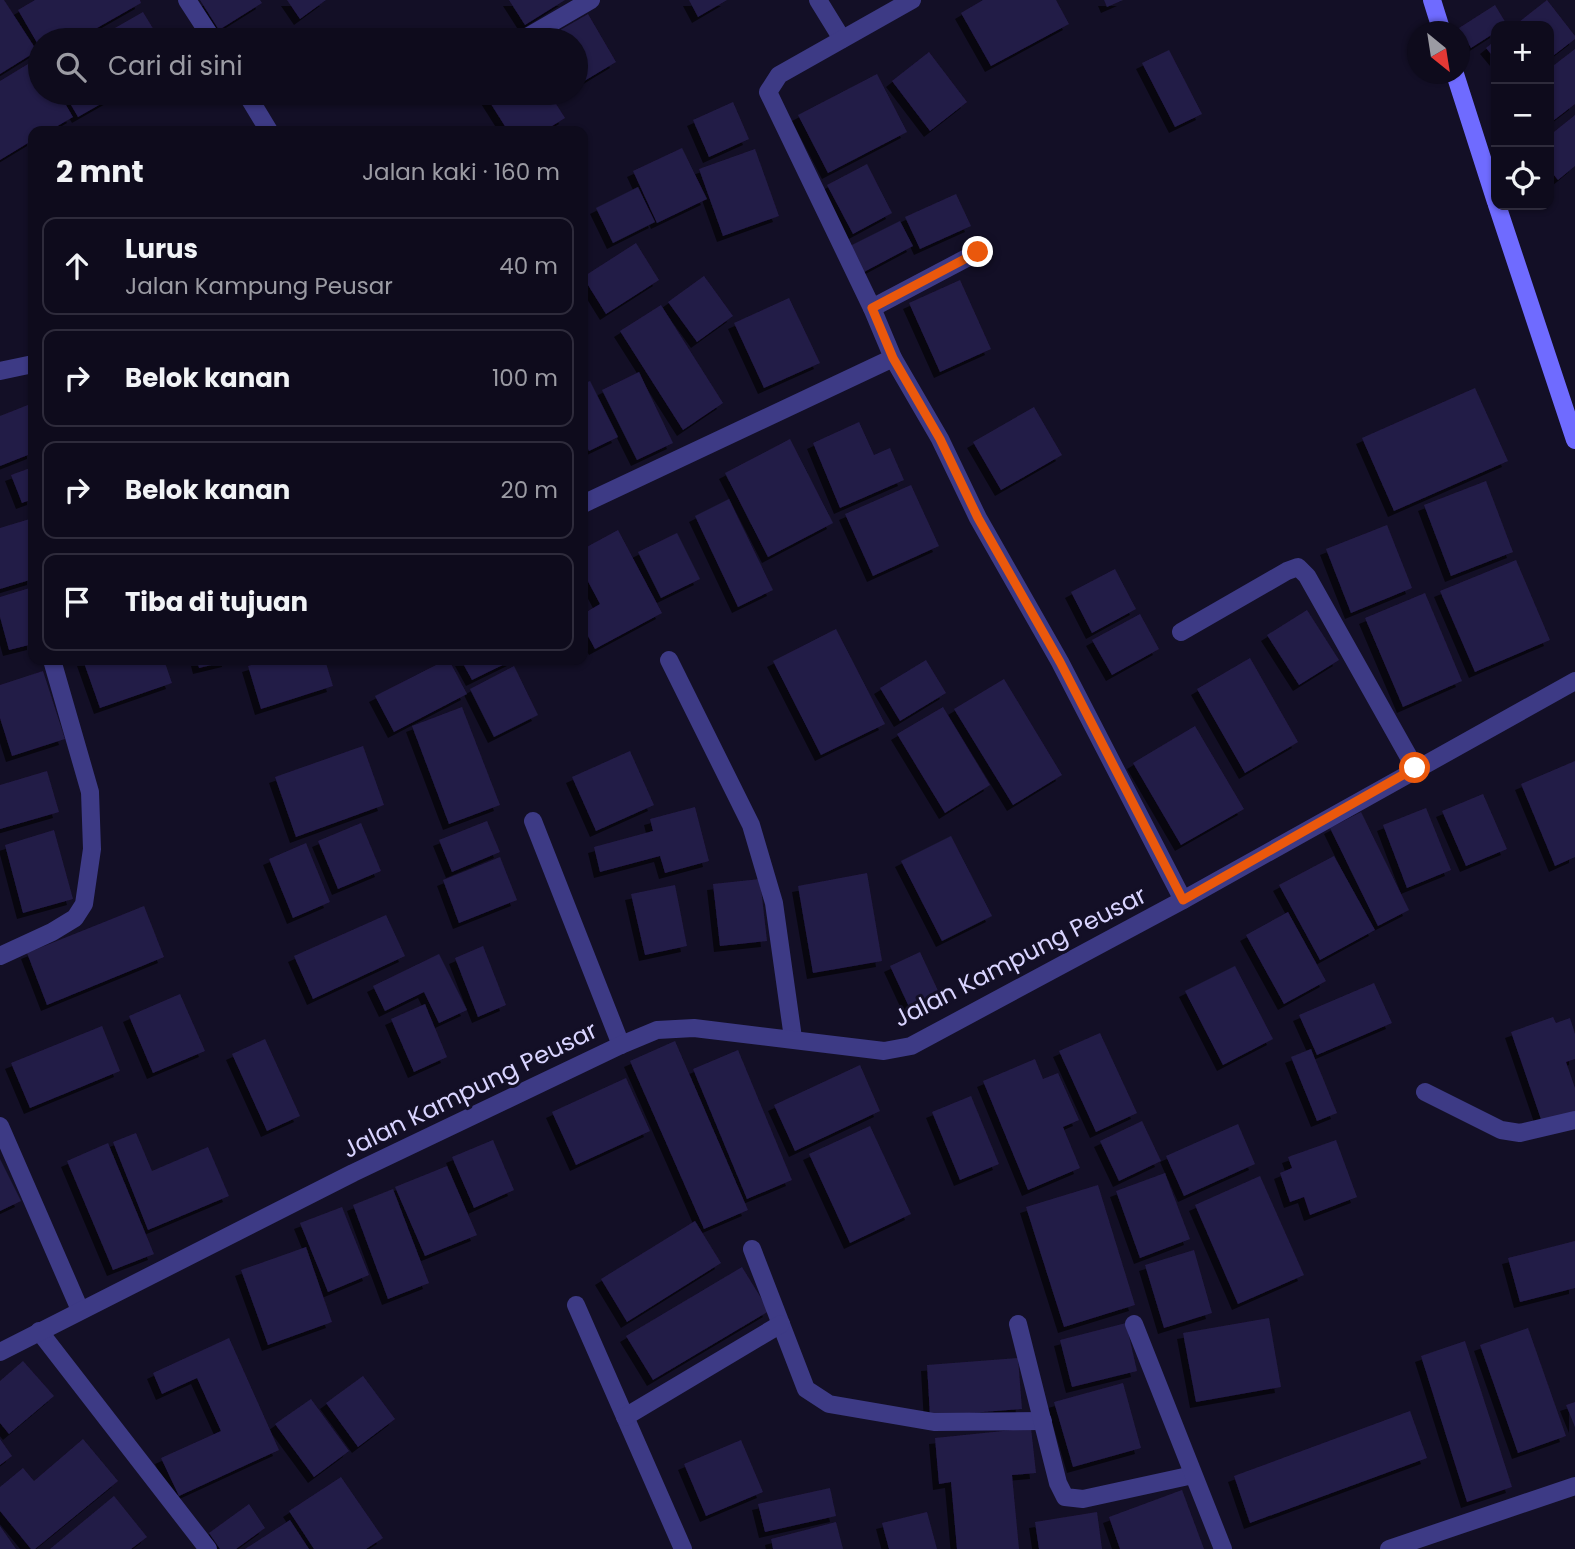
<!DOCTYPE html>
<html lang="id">
<head>
<meta charset="utf-8">
<style>
	body { margin:0; font-family:Poppins,sans-serif; background:#1c1929; color:#f1f3f6 }
	.controls { position:absolute; right:21px; top:21px; display:grid; overflow:hidden; border-radius:14px; box-shadow:0 2px 5px #0004 }
	.controls button { width:63px; height:63px; display:grid; place-items:center; padding:0; border:0; border-bottom:2px solid #2e2b3b; background:#0e0b1c; color:#f1f3f6; font:35px sans-serif }
	.compass { position:absolute; left:1407px; top:21px; width:63px; height:63px; border-radius:50%; background:#0e0b1c; box-shadow:0 2px 5px #0004; rotate:150deg }
	.stop { position:absolute; width:21px; height:21px; margin:-16px; border:5px solid #ea580c; border-radius:50%; background:#fff }
	.stop.end { background:#ea580c; border-color:#fff; box-shadow:0 2px 7px #0008 }
	.list { margin:0; padding:0; list-style:none }
	h2 { display:flex; justify-content:space-between; align-items:center; height:91px; margin:0; padding:0 28px; font-size:30px }
	h2 small { font-size:23px; font-weight:400; color:#9b9ba3 }
	.list li { display:grid; grid-template-columns:46px 1fr auto; gap:21px; align-items:center; box-sizing:border-box; height:98px; margin:0 14px 14px; padding:0 14px; border:2px solid #2e2b3b; border-radius:14px }
	.list b { display:block; font-size:26px; white-space:nowrap }
	.list p { margin:0; font-size:23px; white-space:nowrap; color:#9b9ba3 }
	.list em { font-size:23px; font-style:normal; color:#9b9ba3 }
	.icon { flex:none; width:38px; height:38px; fill:none; stroke:currentColor; stroke-width:2; stroke-linecap:round; stroke-linejoin:round }
	.map { position:relative; flex:none; width:1575px; height:1549px; overflow:hidden }
	.search { position:absolute; background:#0e0b1c; box-shadow:0 2px 5px #0004; left:28px; top:28px; width:560px; height:77px; display:flex; align-items:center; gap:18px; box-sizing:border-box; padding:0 24px; border-radius:38px; color:#9b9ba3; font-size:26px }
	.panel { position:absolute; background:#0e0b1c; box-shadow:0 2px 5px #0004; left:28px; top:126px; width:560px; height:539px; border-radius:14px }
	.map>svg:first-child { display:block }
	.building { fill:#241b47; filter:url(#shadow) }
	.lines { fill:none; stroke-linecap:round; stroke-linejoin:round }
	.lane { stroke:#3d3a85; stroke-width:18 }
	.street { stroke:#3d3a85; stroke-width:18 }
	.secondary { stroke:#6f6bff; stroke-width:18 }
	.route { stroke:#ea580c; stroke-width:9 }
	.labels { text-anchor:middle; stroke-width:6; stroke-linejoin:round; paint-order:stroke }
	.street-label { font-size:24px; fill:#d9d4ff; stroke:#130f26 }
</style>
</head>
<body>
<div class="map">
<svg width="1575" height="1549" viewBox="0 0 1575 1549">
	<defs>
		<filter id="shadow"><feDropShadow dx="-6" dy="6" stdDeviation="0" flood-color="#0009"/></filter>
	</defs>
	<rect width="100%" height="100%" fill="#130f26"/>
	<g class="building">
		<polygon points="0,0 4,0 37,51 0,74"/>
		<polygon points="35,0 140,0 141,3 76,40 40,40 40,48 18,10"/>
		<polygon points="200,0 260,0 262,3 219,30"/>
		<polygon points="287,0 326,0 300,19"/>
		<polygon points="509,0 565,0 525,25"/>
		<polygon points="689,0 727,0 698,17"/>
		<polygon points="983,0 1056,0 1069,24 991,66 961,13"/>
		<polygon points="1104,0 1123,0 1107,7"/>
		<polygon points="1547,0 1575,36 1575,39 1549,59 1549,26 1514,26"/>
		<polygon points="1495,5 1507,25 1496,26 1496,32 1471,48 1459,28"/>
		<polygon points="143,12 160,40 94,40"/>
		<polygon points="588,14 616,62 576,86 576,40 543,40"/>
		<polygon points="1496,40 1496,60 1486,48"/>
		<polygon points="1575,49 1575,104 1549,124 1549,69"/>
		<polygon points="1169,50 1202,114 1175,127 1142,63"/>
		<polygon points="929,52 967,102 930,131 892,81"/>
		<polygon points="38,58 40,62 40,93 59,93 73,117 49,131 33,131 33,140 0,160 0,81"/>
		<polygon points="877,74 907,132 828,173 798,115"/>
		<polygon points="64,93 120,93 78,117"/>
		<polygon points="484,93 549,93 565,118 544,131 508,131"/>
		<polygon points="733,102 749,139 709,157 693,120"/>
		<polygon points="1575,115 1575,166 1558,180 1549,169 1549,136"/>
		<polygon points="682,148 707,199 657,223 633,171"/>
		<polygon points="755,149 779,216 723,236 699,169"/>
		<polygon points="867,164 892,213 853,234 827,185"/>
		<polygon points="638,187 655,222 613,243 596,208"/>
		<polygon points="956,194 971,226 920,249 905,217"/>
		<polygon points="900,221 913,246 864,272 850,246"/>
		<polygon points="636,243 659,280 606,314 583,277"/>
		<polygon points="704,276 733,316 697,342 668,302"/>
		<polygon points="960,280 991,349 940,372 909,303"/>
		<polygon points="789,298 820,363 764,388 734,323"/>
		<polygon points="661,305 723,403 683,430 620,331"/>
		<polygon points="639,372 673,443 637,460 602,390"/>
		<polygon points="590,381 618,437 589,451 583,438 583,384"/>
		<polygon points="1475,388 1508,461 1394,511 1362,438"/>
		<polygon points="33,403 33,453 0,466 0,416"/>
		<polygon points="1034,407 1062,455 1001,490 973,442"/>
		<polygon points="859,422 874,455 890,448 904,480 840,508 813,443"/>
		<polygon points="790,439 833,523 768,557 725,473"/>
		<polygon points="33,467 33,499 22,503 11,475"/>
		<polygon points="1486,481 1513,552 1451,576 1424,505"/>
		<polygon points="911,485 939,546 873,576 845,514"/>
		<polygon points="729,499 773,590 738,607 695,516"/>
		<polygon points="33,518 33,579 0,589 0,528"/>
		<polygon points="1387,525 1412,588 1351,613 1326,549"/>
		<polygon points="618,530 662,613 595,649 583,627 583,614 600,604 583,572 583,549"/>
		<polygon points="677,533 700,579 661,598 638,552"/>
		<polygon points="1516,560 1550,640 1475,672 1440,591"/>
		<polygon points="1115,569 1136,609 1092,633 1071,592"/>
		<polygon points="33,587 33,644 9,650 0,617 0,597"/>
		<polygon points="1425,593 1462,681 1403,707 1365,618"/>
		<polygon points="1307,610 1339,660 1299,685 1267,635"/>
		<polygon points="1140,614 1159,649 1112,675 1092,640"/>
		<polygon points="836,629 885,724 821,755 773,661"/>
		<polygon points="1250,658 1298,742 1245,773 1197,689"/>
		<polygon points="83,660 164,660 172,683 100,708"/>
		<polygon points="197,660 228,660 228,661 199,668"/>
		<polygon points="268,660 325,660 333,686 261,709 248,666"/>
		<polygon points="446,660 449,660 467,694 394,732 375,696"/>
		<polygon points="461,660 513,660 472,680"/>
		<polygon points="926,660 946,693 900,721 880,688"/>
		<polygon points="514,666 538,715 494,737 470,689"/>
		<polygon points="43,671 65,739 12,756 0,718 0,685"/>
		<polygon points="1004,679 1062,775 1013,805 954,709"/>
		<polygon points="462,707 500,805 449,824 412,726"/>
		<polygon points="943,707 990,785 945,813 897,734"/>
		<polygon points="1195,726 1244,809 1181,845 1133,763"/>
		<polygon points="363,746 384,805 296,837 275,777"/>
		<polygon points="630,751 654,805 596,831 572,777"/>
		<polygon points="1575,761 1575,857 1555,866 1521,784"/>
		<polygon points="47,771 59,812 0,829 0,785"/>
		<polygon points="1483,794 1507,849 1466,866 1442,811"/>
		<polygon points="695,807 709,861 665,873 660,856 600,872 594,847 653,831 650,819"/>
		<polygon points="1426,808 1451,870 1407,888 1383,825"/>
		<polygon points="1361,812 1409,910 1378,926 1330,828"/>
		<polygon points="487,821 500,852 452,872 439,840"/>
		<polygon points="361,823 381,871 338,889 318,841"/>
		<polygon points="54,830 73,899 23,913 5,845"/>
		<polygon points="951,836 992,916 942,941 901,861"/>
		<polygon points="306,843 330,902 293,918 269,859"/>
		<polygon points="1334,856 1375,930 1320,960 1279,885"/>
		<polygon points="500,857 517,900 459,923 443,880"/>
		<polygon points="867,873 882,961 813,973 798,886"/>
		<polygon points="760,879 767,941 720,946 713,884"/>
		<polygon points="675,885 687,946 645,955 631,894"/>
		<polygon points="144,906 164,957 47,1005 27,953"/>
		<polygon points="1288,912 1326,981 1284,1004 1246,935"/>
		<polygon points="386,915 405,956 313,999 294,956"/>
		<polygon points="483,946 506,1005 478,1017 455,958"/>
		<polygon points="920,952 940,995 910,1009 890,966"/>
		<polygon points="439,954 467,1010 439,1023 424,992 385,1011 373,986"/>
		<polygon points="1235,966 1273,1039 1223,1065 1185,991"/>
		<polygon points="1374,983 1392,1023 1317,1055 1299,1015"/>
		<polygon points="180,994 205,1051 153,1073 129,1016"/>
		<polygon points="425,1004 447,1057 414,1072 391,1019"/>
		<polygon points="1553,1017 1556,1023 1570,1018 1575,1034 1575,1059 1566,1062 1575,1088 1575,1114 1543,1125 1511,1032"/>
		<polygon points="102,1026 120,1071 30,1108 11,1063"/>
		<polygon points="1100,1033 1137,1113 1096,1132 1059,1051"/>
		<polygon points="265,1039 300,1116 267,1131 232,1054"/>
		<polygon points="675,1041 748,1210 704,1229 630,1061"/>
		<polygon points="1311,1049 1337,1113 1317,1121 1291,1057"/>
		<polygon points="738,1050 792,1180 747,1199 693,1069"/>
		<polygon points="1035,1059 1043,1079 1058,1073 1079,1120 1063,1127 1080,1168 1028,1190 983,1081"/>
		<polygon points="860,1065 880,1111 795,1151 774,1105"/>
		<polygon points="626,1078 650,1131 576,1165 552,1112"/>
		<polygon points="971,1096 999,1164 960,1180 932,1112"/>
		<polygon points="1142,1121 1161,1161 1119,1181 1100,1141"/>
		<polygon points="1238,1124 1255,1164 1184,1196 1166,1156"/>
		<polygon points="870,1126 911,1214 850,1243 809,1154"/>
		<polygon points="136,1133 152,1171 208,1147 229,1196 148,1230 113,1142"/>
		<polygon points="493,1140 514,1190 474,1208 452,1157"/>
		<polygon points="1336,1140 1357,1197 1310,1215 1304,1197 1290,1202 1280,1173 1292,1168 1288,1157"/>
		<polygon points="108,1143 154,1254 113,1270 67,1161"/>
		<polygon points="0,1159 21,1201 0,1211"/>
		<polygon points="447,1166 477,1235 425,1256 395,1187"/>
		<polygon points="1165,1173 1190,1239 1140,1258 1116,1191"/>
		<polygon points="1260,1176 1304,1275 1238,1304 1195,1205"/>
		<polygon points="1098,1185 1135,1305 1064,1327 1026,1207"/>
		<polygon points="393,1189 429,1283 388,1299 353,1205"/>
		<polygon points="342,1207 369,1275 328,1292 300,1223"/>
		<polygon points="695,1221 721,1263 627,1322 601,1279"/>
		<polygon points="1575,1241 1575,1288 1520,1302 1508,1258"/>
		<polygon points="306,1247 332,1322 268,1345 241,1270"/>
		<polygon points="1194,1250 1212,1313 1164,1328 1145,1265"/>
		<polygon points="742,1267 769,1311 653,1380 626,1336"/>
		<polygon points="1269,1318 1281,1387 1196,1402 1183,1333"/>
		<polygon points="1126,1323 1137,1371 1072,1387 1060,1340"/>
		<polygon points="1528,1328 1566,1436 1518,1453 1480,1345"/>
		<polygon points="229,1338 279,1450 179,1496 161,1458 221,1431 197,1378 162,1394 153,1373"/>
		<polygon points="1465,1341 1512,1487 1467,1502 1421,1356"/>
		<polygon points="1018,1358 1022,1409 930,1416 927,1365"/>
		<polygon points="23,1361 54,1396 9,1434 0,1423 0,1381"/>
		<polygon points="363,1376 395,1419 358,1447 326,1403"/>
		<polygon points="1123,1383 1141,1448 1073,1467 1054,1402"/>
		<polygon points="311,1399 349,1451 314,1477 275,1424"/>
		<polygon points="1575,1402 1575,1427 1566,1405"/>
		<polygon points="1410,1411 1427,1458 1250,1523 1234,1476"/>
		<polygon points="1031,1428 1036,1473 1012,1475 1019,1549 957,1549 951,1482 939,1484 935,1438"/>
		<polygon points="0,1439 12,1456 0,1465"/>
		<polygon points="83,1439 118,1481 35,1549 31,1549 0,1511 0,1487 23,1468 34,1481"/>
		<polygon points="741,1440 763,1492 706,1516 684,1464"/>
		<polygon points="341,1477 383,1538 366,1549 314,1549 289,1511"/>
		<polygon points="830,1488 836,1516 765,1532 758,1504"/>
		<polygon points="1182,1490 1204,1549 1120,1549 1109,1517"/>
		<polygon points="114,1496 147,1537 131,1549 50,1549"/>
		<polygon points="249,1504 265,1528 236,1549 220,1549 209,1533"/>
		<polygon points="927,1512 937,1549 889,1549 882,1523"/>
		<polygon points="1097,1512 1102,1549 1039,1549 1035,1522"/>
		<polygon points="290,1520 309,1549 245,1549"/>
		<polygon points="836,1522 843,1549 773,1549 771,1539"/>
		<polygon points="0,1526 16,1549 0,1549"/>
	</g>
	<g class="lines">
		<polyline class="lane" points="872,308 978,252"/>
		<g class="street">
			<polyline points="187,0 213,40"/>
			<polyline points="818,0 842,39"/>
			<polyline points="912,0 779,75 768,92 872,308 893,358 940,439 978,518 1060,662 1183,900"/>
			<polyline points="522,40 591,0"/>
			<polyline points="246,93 269,131"/>
			<polyline points="0,371 33,364"/>
			<polyline points="583,504 893,358"/>
			<polyline points="1181,632 1287,571 1298,567 1307,576 1415,768"/>
			<polyline points="669,660 751,825 774,903 793,1038"/>
			<polyline points="533,821 621,1045"/>
			<polyline points="0,956 52,932 75,918 84,904 92,849 90,792 52,660"/>
			<polyline points="1425,1092 1501,1130 1520,1133 1575,1120"/>
			<polyline points="0,1126 80,1310"/>
			<polyline points="752,1249 806,1389 829,1404 934,1422 1043,1421"/>
			<polyline points="576,1305 683,1549"/>
			<polyline points="1018,1324 1058,1483 1065,1497 1083,1499 1193,1475"/>
			<polyline points="1134,1324 1223,1549"/>
			<polyline points="39,1331 208,1549"/>
			<polyline points="0,1352 353,1173 621,1045 657,1030 694,1028 884,1051 911,1046 1183,900 1575,681"/>
			<polyline points="625,1417 781,1324"/>
			<polyline points="1389,1549 1575,1486"/>
		</g>
		<g class="secondary">
			<polyline points="1432,0 1442,32"/>
			<polyline points="1455,74 1496,202"/>
			<polyline points="1497,205 1575,440"/>
		</g>
	</g>
	<g class="lines">
		<polyline class="route" points="978,252 872,308 893,358 940,439 978,518 1060,662 1183,900 1415,768"/>
	</g>
	<g class="labels">
		<g class="street-label">
			<text transform="translate(1020 957) rotate(-27)" y="8">Jalan Kampung Peusar</text>
			<text transform="translate(470 1090) rotate(-26)" y="8">Jalan Kampung Peusar</text>
		</g>
	</g>
</svg>
<div class="controls">
<button>+</button>
<button>−</button>
<button><svg class="icon" aria-label="locate" viewBox="0 0 24 24"><circle cx="12" cy="12" r="6"/><path d="M12 2v4M12 18v4M2 12h4M18 12h4"/></svg></button>
</div>
<svg class="compass" viewBox="-18 -18 36 36"><path d="M0-13l5 13h-10z" fill="#e53935"/><path d="M0 13l5-13h-10z" fill="#9b9ba3"/></svg>
<div class="stop" style="left:1415px;top:768px"></div>
<div class="stop end" style="left:978px;top:252px"></div>
<div class="search"><svg class="icon" aria-label="search" viewBox="0 0 24 24"><circle cx="10" cy="10" r="6"/><path d="M15 15l6 6"/></svg>Cari di sini</div>
<section class="panel">
<h2>2 mnt<small>Jalan kaki · 160 m</small></h2>
<ul class="list">
<li><svg class="icon" aria-label="ahead" viewBox="0 0 24 24"><path d="M12 20V5M6 11l6-6 6 6"/></svg><div><b>Lurus</b><p>Jalan Kampung Peusar</p></div><em>40 m</em></li>
<li><svg class="icon" aria-label="right" viewBox="0 0 24 24"><path d="M7 20v-9h11M14 6l5 5-5 5"/></svg><div><b>Belok kanan</b></div><em>100 m</em></li>
<li><svg class="icon" aria-label="right" viewBox="0 0 24 24"><path d="M7 20v-9h11M14 6l5 5-5 5"/></svg><div><b>Belok kanan</b></div><em>20 m</em></li>
<li><svg class="icon" aria-label="arrive" viewBox="0 0 24 24"><path d="M6 21V4h12l-3 4 3 4H6"/></svg><div><b>Tiba di tujuan</b></div></li>
</ul>
</section>
</div>
</body>
</html>
